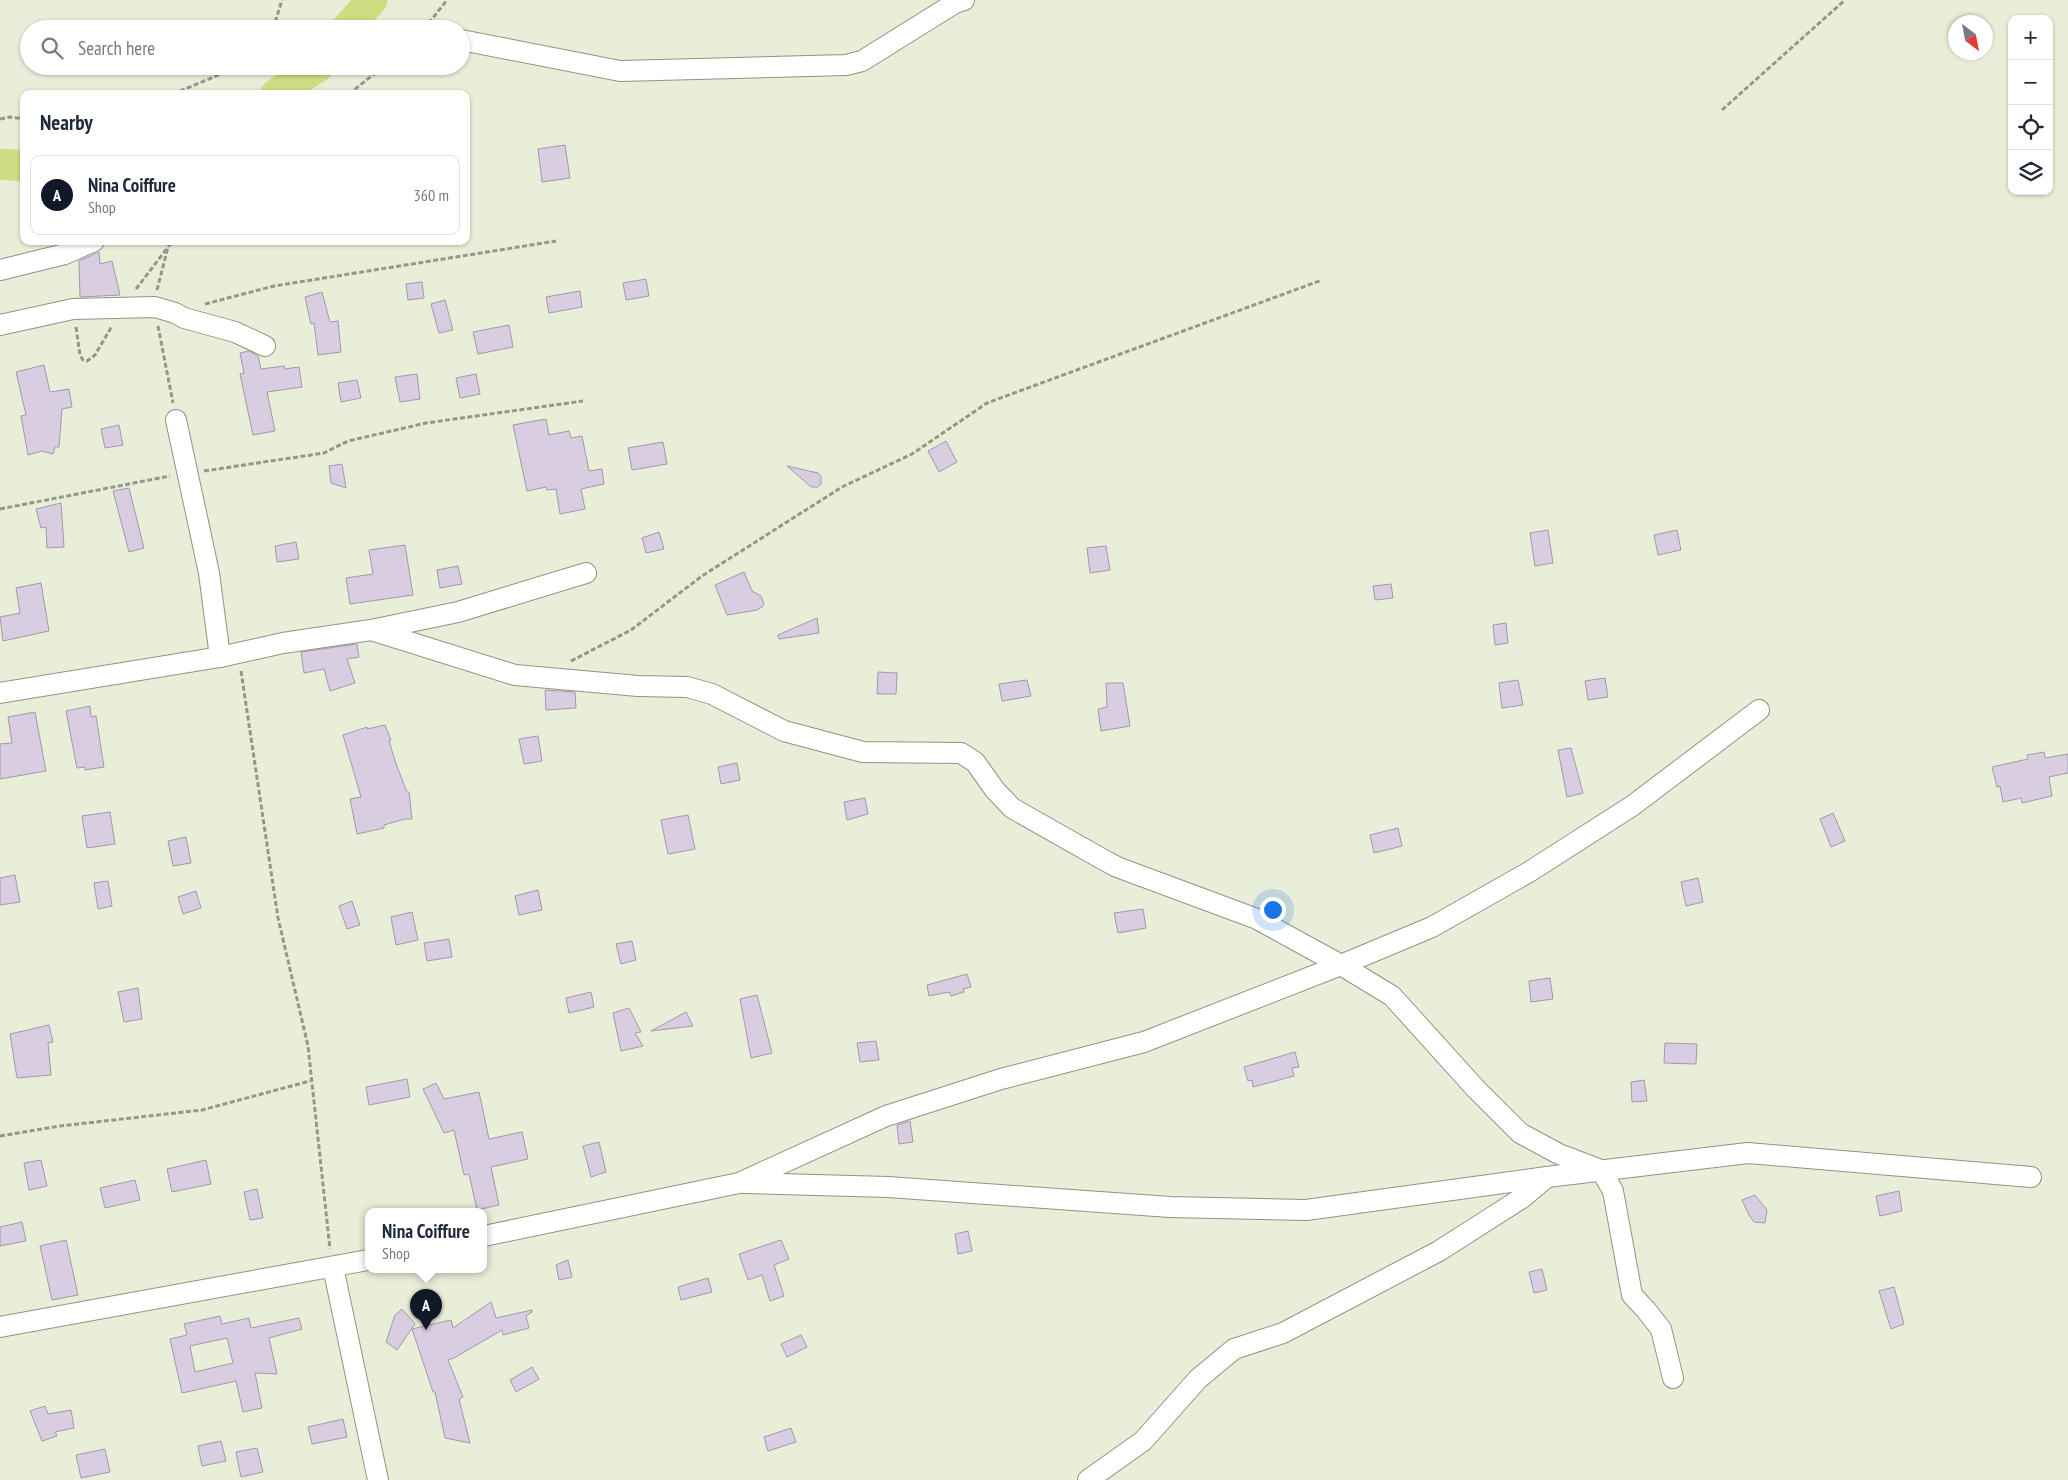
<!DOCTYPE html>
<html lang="en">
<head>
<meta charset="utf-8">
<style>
	body { margin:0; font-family:"PT Sans Narrow",sans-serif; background:#f2f2f3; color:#1f2937 }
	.controls { position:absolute; right:15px; top:15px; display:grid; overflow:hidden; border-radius:10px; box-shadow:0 1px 4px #0004 }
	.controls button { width:45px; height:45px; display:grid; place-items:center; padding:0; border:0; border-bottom:1px solid #e0e1e3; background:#fff; color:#1f2937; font:25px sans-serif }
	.compass { position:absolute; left:1948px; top:15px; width:45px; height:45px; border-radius:50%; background:#fff; box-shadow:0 1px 4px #0004; rotate:148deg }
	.you { position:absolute; left:1272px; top:909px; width:18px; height:18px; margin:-12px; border:4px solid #fff; border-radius:50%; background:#1a73e8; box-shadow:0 0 0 8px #1a73e833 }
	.badge { display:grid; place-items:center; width:32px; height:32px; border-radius:50%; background:#111827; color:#fff; font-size:16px; font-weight:700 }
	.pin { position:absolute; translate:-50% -41px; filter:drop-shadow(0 1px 2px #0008) }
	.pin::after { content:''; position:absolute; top:26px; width:18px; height:15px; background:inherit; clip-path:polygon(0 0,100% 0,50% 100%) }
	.popup { position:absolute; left:365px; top:1208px; width:122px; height:65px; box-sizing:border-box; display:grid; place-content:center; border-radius:10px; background:#fff; filter:drop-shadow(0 1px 4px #0005); font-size:16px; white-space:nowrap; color:#747a83 }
	.popup b { font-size:19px; color:#1f2937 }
	.popup::after { content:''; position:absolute; left:50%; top:100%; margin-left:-10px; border:10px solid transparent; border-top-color:#fff }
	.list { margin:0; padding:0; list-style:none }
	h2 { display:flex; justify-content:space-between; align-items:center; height:65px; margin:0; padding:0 20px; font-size:21px }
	h2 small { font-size:16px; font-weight:400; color:#747a83 }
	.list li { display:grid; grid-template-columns:32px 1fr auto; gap:15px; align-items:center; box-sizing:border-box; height:80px; margin:0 10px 10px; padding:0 10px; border:1px solid #e0e1e3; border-radius:10px }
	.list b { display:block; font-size:19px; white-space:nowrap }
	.list p { margin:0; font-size:16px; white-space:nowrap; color:#747a83 }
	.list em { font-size:16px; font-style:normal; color:#747a83 }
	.icon { flex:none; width:28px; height:28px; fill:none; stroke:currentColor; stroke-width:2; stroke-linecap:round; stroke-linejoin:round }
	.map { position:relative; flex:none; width:2068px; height:1480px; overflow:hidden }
	.search { position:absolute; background:#fff; box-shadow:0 1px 4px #0004; left:20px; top:20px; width:450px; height:55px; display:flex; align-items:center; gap:12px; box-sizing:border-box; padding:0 18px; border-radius:28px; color:#747a83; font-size:19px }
	.panel { position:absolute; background:#fff; box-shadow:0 1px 4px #0004; left:20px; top:90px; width:450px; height:155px; border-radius:10px }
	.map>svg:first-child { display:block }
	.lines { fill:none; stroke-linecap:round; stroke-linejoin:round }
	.river { stroke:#cddd81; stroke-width:31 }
	.building { fill:#d9cde1; stroke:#a498ab; fill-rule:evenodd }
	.minor-casing { stroke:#909580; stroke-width:22 }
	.path { stroke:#949889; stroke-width:3; stroke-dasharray:5 2.5; stroke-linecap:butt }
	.minor { stroke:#fff; stroke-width:20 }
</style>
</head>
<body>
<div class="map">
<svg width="2068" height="1480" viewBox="0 0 2068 1480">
	<rect width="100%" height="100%" fill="#e9eed8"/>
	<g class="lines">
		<g class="river">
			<polyline points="346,29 372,0"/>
			<polyline points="276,94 319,66"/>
			<polyline points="0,164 24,166"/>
		</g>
	</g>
	<g class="building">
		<polygon points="565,145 570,178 542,182 538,149"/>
		<polygon points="99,252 100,264 112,261 120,295 80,297 79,261"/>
		<polygon points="646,279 649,296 626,300 623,283"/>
		<polygon points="422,282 424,298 408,300 406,284"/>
		<polygon points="580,291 582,307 549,313 546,297"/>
		<polygon points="322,292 330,322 338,321 341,352 318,355 314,323 311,324 305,297"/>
		<polygon points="445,300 453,330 439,333 431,304"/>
		<polygon points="509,325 513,347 478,354 473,332"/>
		<polygon points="249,351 258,356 261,369 284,366 285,369 299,367 302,387 267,392 275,431 253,435 240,374 244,373 240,353"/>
		<polygon points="44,365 50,392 69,389 72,407 62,409 59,447 55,447 53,454 42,451 28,455 21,416 26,415 16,372"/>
		<polygon points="417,374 420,399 400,402 395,377"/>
		<polygon points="476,374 480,394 460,398 456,378"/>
		<polygon points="357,380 361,398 341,402 338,383"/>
		<polygon points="546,419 549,435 569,431 571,438 582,436 589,471 602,469 604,484 581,489 585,509 560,514 556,489 547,490 546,487 527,491 513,425"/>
		<polygon points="119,425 123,445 105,448 101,429"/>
		<polygon points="946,441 957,462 939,472 928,451"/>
		<polygon points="663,442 667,464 632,470 628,448"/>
		<polygon points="342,464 346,488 331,483 329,466"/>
		<polygon points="787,466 818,473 821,476 821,484 818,487 811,487"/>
		<polygon points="129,488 144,548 129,552 113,491"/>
		<polygon points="61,503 64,547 47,548 46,527 41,528 36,509"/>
		<polygon points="1548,530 1553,563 1535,566 1530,533"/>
		<polygon points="1677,530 1681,550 1658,555 1654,535"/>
		<polygon points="659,532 664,549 646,553 642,538"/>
		<polygon points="296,542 299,559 277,562 275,546"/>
		<polygon points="405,545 413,595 350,604 346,578 373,574 369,550"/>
		<polygon points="1106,546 1110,570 1090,573 1087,548"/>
		<polygon points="458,566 462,584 440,588 437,570"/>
		<polygon points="744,572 752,591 761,596 764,604 762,607 757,610 727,615 715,585"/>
		<polygon points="41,583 49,631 3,641 0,617 20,613 16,588"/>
		<polygon points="1391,584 1393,598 1375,600 1373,586"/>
		<polygon points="817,618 819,633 779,639 778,635"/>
		<polygon points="1506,623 1508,643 1495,645 1493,625"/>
		<polygon points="357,644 359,657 347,659 355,683 330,691 324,669 304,673 301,652"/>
		<polygon points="878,672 897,673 896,694 877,694"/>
		<polygon points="1605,678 1608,697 1588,700 1585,681"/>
		<polygon points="1027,680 1031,696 1002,701 999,684"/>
		<polygon points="1518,680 1523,705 1502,708 1499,683"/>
		<polygon points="1106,683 1123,683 1130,726 1101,731 1098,709 1107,707"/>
		<polygon points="545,690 575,692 576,708 546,710"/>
		<polygon points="90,706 91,717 96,716 104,767 85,770 85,767 77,768 66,711"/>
		<polygon points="35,712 46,771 0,779 0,744 12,743 8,717"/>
		<polygon points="385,725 391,740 389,741 396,764 407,792 409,792 412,819 405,819 384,825 384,828 357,834 350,799 361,797 343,735 367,727 367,729"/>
		<polygon points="538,736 542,761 524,764 519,739"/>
		<polygon points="1571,748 1583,793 1567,797 1558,750"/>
		<polygon points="2044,752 2045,758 2068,754 2068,773 2049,777 2052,796 2022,803 2021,798 2003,802 2000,786 1997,787 1992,767 2028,759 2027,755"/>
		<polygon points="737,763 740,780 721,784 718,767"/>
		<polygon points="865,798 868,814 847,820 844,802"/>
		<polygon points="110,812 115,844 87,848 82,816"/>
		<polygon points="1833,813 1845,841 1831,847 1820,819"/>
		<polygon points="688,815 695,849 668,854 661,820"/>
		<polygon points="1398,828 1402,846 1374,853 1370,835"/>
		<polygon points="186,837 191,863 173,866 168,841"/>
		<polygon points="15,875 20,902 0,905 0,878"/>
		<polygon points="1698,878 1703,902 1686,906 1681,882"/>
		<polygon points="108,881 112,906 98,909 94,883"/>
		<polygon points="538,890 542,910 519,915 515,896"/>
		<polygon points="196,891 201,908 183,914 178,897"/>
		<polygon points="352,901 360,925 347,929 339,906"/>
		<polygon points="1143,909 1146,928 1118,933 1114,913"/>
		<polygon points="412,912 418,940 396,945 391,917"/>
		<polygon points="449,939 452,957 427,961 424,943"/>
		<polygon points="632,941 636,960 621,964 616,944"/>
		<polygon points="967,974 971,987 963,989 964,992 951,996 949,992 929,996 927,985"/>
		<polygon points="1550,978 1553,999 1531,1002 1529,981"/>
		<polygon points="138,988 142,1019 124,1022 118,992"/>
		<polygon points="591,992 594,1007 569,1013 566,998"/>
		<polygon points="757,995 772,1053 751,1058 740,999"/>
		<polygon points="629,1008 641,1032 635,1033 643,1046 621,1051 613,1013"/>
		<polygon points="686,1012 693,1026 651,1031"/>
		<polygon points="49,1025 53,1042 48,1043 51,1075 17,1078 10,1034"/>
		<polygon points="876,1041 879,1060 860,1062 857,1043"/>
		<polygon points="1665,1043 1697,1044 1696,1064 1664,1063"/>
		<polygon points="1295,1052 1299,1067 1292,1068 1294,1076 1253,1087 1252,1080 1248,1081 1244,1067"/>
		<polygon points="407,1079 410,1097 369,1105 366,1087"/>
		<polygon points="1644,1080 1647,1101 1632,1102 1631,1082"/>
		<polygon points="436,1083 444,1099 479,1092 489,1139 522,1132 528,1159 491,1167 499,1205 477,1210 469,1174 464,1175 454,1130 444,1133 423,1089"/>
		<polygon points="910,1121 913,1142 899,1144 897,1125"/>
		<polygon points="599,1142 606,1172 591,1177 583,1146"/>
		<polygon points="41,1160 47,1186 29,1190 24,1163"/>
		<polygon points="206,1160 211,1184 172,1192 167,1169"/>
		<polygon points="135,1180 140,1200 105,1208 100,1188"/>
		<polygon points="257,1189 263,1218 250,1220 244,1192"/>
		<polygon points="1899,1191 1902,1211 1880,1216 1876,1196"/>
		<polygon points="1755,1195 1767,1210 1765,1223 1754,1222 1749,1215 1742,1200"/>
		<polygon points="22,1222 26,1241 0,1246 0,1227"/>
		<polygon points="968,1231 972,1251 958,1254 955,1234"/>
		<polygon points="66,1240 78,1295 52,1300 40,1246"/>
		<polygon points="781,1240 789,1259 774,1265 784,1296 770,1301 762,1275 748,1280 739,1254"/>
		<polygon points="568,1260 572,1277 559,1280 556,1265"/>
		<polygon points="1542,1269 1547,1290 1534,1293 1529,1272"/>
		<polygon points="708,1278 712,1292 681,1300 678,1287"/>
		<polygon points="1894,1287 1904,1324 1891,1329 1879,1291"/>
		<polygon points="491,1302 496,1318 532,1310 532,1312 526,1316 529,1328 503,1335 502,1330 454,1358 448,1360 463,1397 459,1399 470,1443 445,1438 435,1392 433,1392 412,1329 451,1320 453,1328"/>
		<polygon points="402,1309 415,1324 397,1350 386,1342 395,1315"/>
		<path d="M220 1316 222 1324 249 1318 251 1328 299 1318 302 1329 269 1338 277 1374 255 1373 262 1408 243 1412 236 1381 182 1393 170 1339 187 1335 184 1324ZM227 1338 233 1363 195 1372 190 1346Z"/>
		<polygon points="801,1335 807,1347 787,1357 781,1344"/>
		<polygon points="532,1367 539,1379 516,1392 510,1380"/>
		<polygon points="45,1406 48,1414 71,1410 74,1428 55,1432 57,1436 42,1441 30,1411"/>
		<polygon points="343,1419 347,1437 312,1444 308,1427"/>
		<polygon points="791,1428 796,1442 768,1451 764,1437"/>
		<polygon points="221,1441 226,1461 202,1466 198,1446"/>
		<polygon points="257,1448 263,1472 241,1477 236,1452"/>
		<polygon points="105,1449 110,1472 81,1478 76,1455"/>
	</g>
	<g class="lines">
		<defs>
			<g id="minor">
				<polyline points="461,40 620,71 846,65 862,61 955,3 964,0"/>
				<polyline points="0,270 65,254 94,241"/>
				<polyline points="0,325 73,309 155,307 175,313 184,318 235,332 265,346"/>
				<polyline points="176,420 209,573 220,657"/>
				<polyline points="371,630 515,675 638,686 687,687 712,694 784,731 863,752 961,753 975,762 995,790 1012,808 1104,860 1117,867 1257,919 1341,965 1392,996 1476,1089 1520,1133 1559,1154 1601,1170 1613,1191 1632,1295 1646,1310 1661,1329 1673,1378"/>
				<polyline points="0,693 220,657 283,643 371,630 458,612 586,573"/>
				<polyline points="744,1183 888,1187 1170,1207 1306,1210 1547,1177 1748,1153 2031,1177"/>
				<polyline points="484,1236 739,1183 886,1116 1001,1079 1144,1042 1341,965 1432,927 1529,872 1632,806 1759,710"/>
				<polyline points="333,1267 378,1480"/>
				<polyline points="0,1327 368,1260"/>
				<polyline points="1088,1480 1143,1441 1198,1379 1234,1349 1283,1333 1439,1251 1522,1198 1547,1177"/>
			</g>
		</defs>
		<use href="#minor" class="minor-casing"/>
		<g class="path">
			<polyline points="273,29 282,0"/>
			<polyline points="424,29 447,0"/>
			<polyline points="173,94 240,66"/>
			<polyline points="349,94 384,66"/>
			<polyline points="1722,110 1845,0"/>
			<polyline points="0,119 10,117 24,119"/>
			<polyline points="136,289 168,247"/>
			<polyline points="157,290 168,247 172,241"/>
			<polyline points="205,304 274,286 556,241"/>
			<polyline points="158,326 173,403"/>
			<polyline points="76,327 80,355 83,360 87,361 95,355 112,326"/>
			<polyline points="204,471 324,453 348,441 426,423 583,401"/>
			<polyline points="0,509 170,476"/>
			<polyline points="571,661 631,630 702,576 842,487 912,454 987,403 1322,280"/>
			<polyline points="241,671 278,918 308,1046 330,1249"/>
			<polyline points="0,1136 60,1126 202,1110 310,1081"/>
		</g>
		<use href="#minor" class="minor"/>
	</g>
</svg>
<div class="controls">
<button>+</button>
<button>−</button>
<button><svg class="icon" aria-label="locate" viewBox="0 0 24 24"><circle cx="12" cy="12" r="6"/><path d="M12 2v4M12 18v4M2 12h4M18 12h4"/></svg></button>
<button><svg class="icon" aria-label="layers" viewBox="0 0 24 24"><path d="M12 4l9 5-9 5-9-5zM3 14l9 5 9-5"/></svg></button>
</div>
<svg class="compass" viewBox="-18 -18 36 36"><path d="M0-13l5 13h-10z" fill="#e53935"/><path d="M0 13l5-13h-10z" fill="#747a83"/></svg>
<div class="you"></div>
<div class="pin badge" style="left:426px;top:1330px">A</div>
<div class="popup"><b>Nina Coiffure</b>Shop</div>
<div class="search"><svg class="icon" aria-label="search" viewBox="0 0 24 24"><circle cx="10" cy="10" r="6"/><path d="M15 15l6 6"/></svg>Search here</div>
<section class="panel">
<h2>Nearby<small></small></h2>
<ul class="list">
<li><span class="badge">A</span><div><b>Nina Coiffure</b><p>Shop</p></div><em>360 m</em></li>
</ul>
</section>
</div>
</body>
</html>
